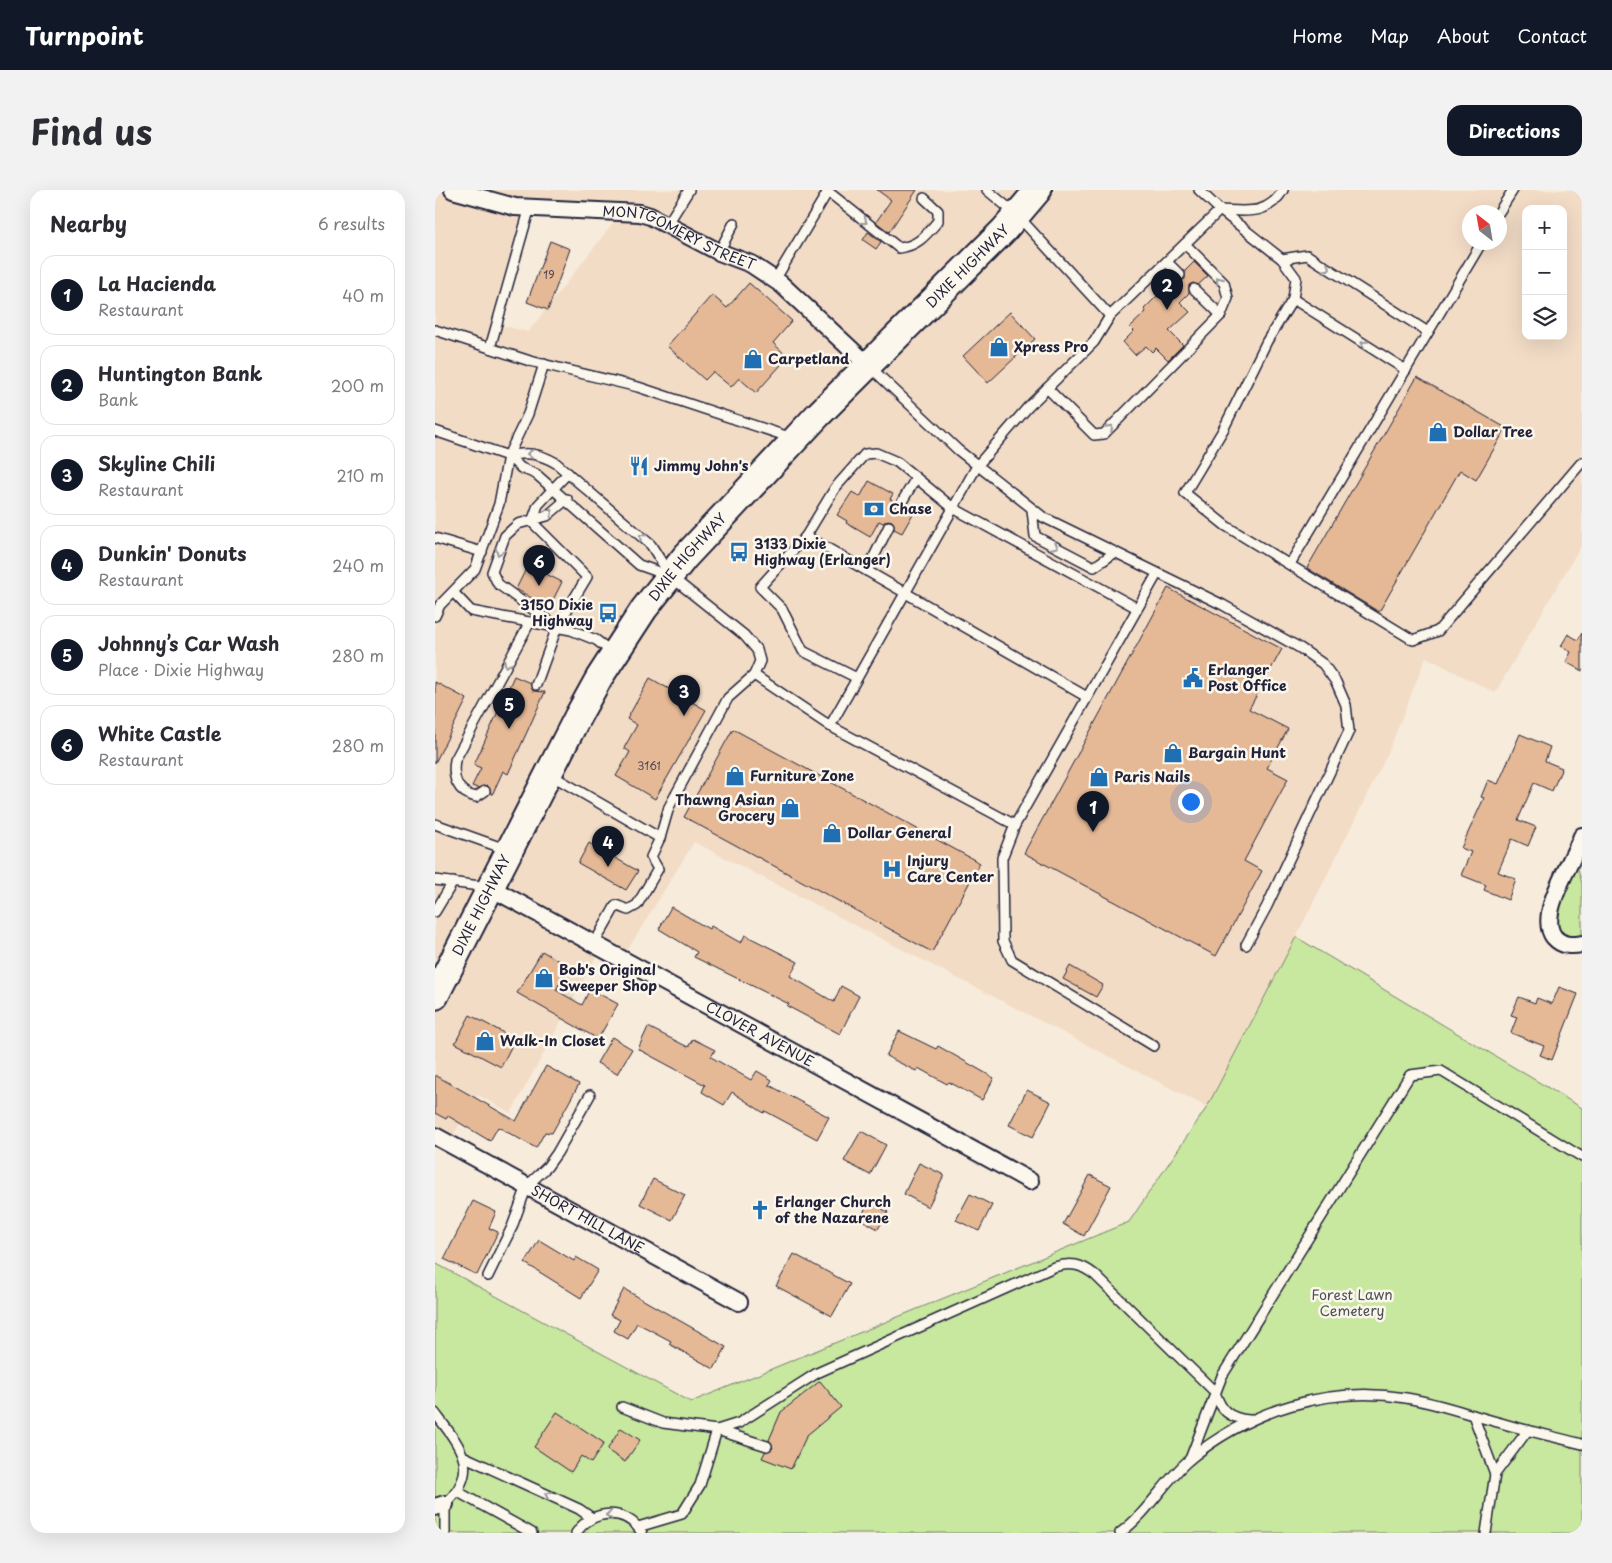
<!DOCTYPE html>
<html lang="en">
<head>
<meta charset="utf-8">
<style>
	body { margin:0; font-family:"Playpen Sans",sans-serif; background:#f2f2f3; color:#2b2b33 }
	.controls { position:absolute; right:15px; top:15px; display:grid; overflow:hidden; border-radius:10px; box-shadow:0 5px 20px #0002 }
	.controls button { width:45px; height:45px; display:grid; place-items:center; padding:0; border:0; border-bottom:1px solid #e1e1e2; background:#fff; color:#2b2b33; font:25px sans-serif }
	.compass { position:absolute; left:1027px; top:15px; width:45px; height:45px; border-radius:50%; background:#fff; box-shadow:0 5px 20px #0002; rotate:329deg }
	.you { position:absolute; left:755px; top:611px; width:18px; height:18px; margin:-12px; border:4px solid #fff; border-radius:50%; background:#1a73e8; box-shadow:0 0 0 8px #1a73e833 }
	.badge { display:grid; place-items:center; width:32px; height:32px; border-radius:50%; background:#111827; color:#fff; font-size:16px; font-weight:700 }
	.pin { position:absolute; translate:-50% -41px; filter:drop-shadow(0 1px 2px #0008) }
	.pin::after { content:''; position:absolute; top:26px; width:18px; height:15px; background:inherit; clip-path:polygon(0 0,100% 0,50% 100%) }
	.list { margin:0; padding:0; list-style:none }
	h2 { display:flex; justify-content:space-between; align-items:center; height:65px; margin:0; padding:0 20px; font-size:21px }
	h2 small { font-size:16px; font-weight:400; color:#7c7c81 }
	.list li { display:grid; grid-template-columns:32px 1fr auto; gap:15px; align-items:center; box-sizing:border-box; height:80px; margin:0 10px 10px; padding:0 10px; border:1px solid #e1e1e2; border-radius:15px }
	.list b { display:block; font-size:19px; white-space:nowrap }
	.list p { margin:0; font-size:16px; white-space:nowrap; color:#7c7c81 }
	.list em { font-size:16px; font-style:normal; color:#7c7c81 }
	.icon { flex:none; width:28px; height:28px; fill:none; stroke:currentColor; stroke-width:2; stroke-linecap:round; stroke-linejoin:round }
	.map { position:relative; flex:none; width:1147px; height:1343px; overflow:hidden; border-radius:15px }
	header { display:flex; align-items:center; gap:30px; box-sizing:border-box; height:70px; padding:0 25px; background:#111827; color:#fff }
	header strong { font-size:24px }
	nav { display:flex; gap:28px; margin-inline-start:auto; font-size:18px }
	.intro { display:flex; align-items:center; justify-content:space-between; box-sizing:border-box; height:120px; padding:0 30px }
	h1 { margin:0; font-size:35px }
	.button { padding:12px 22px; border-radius:15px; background:#111827; color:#fff; font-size:18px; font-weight:700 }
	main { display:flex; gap:30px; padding:0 30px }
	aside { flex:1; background:#fff; border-radius:15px; box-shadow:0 5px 20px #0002 }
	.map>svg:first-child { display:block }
	.built { fill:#f2dcc6; fill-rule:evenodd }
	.green { fill:#c8e79f; stroke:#75846d }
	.building { fill:#e5b996; stroke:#22223b }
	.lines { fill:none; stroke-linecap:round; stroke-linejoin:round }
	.service-casing { stroke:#22223b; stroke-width:12 }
	.minor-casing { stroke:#22223b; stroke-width:20 }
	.primary-casing { stroke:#22223b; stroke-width:30 }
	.service { stroke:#fbf7ec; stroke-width:9 }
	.minor { stroke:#fbf7ec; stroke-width:16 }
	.primary { stroke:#fbf7ec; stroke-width:26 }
	.oneway { stroke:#99979c }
	.labels { text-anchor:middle; stroke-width:5; stroke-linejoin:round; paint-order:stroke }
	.number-label { font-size:11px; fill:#534852 }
	.street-label { font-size:14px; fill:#22223b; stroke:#fbf7ec }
	.poi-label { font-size:14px; font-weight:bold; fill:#22223b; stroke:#fbf7ec; text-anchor:start }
	.park-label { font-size:14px; fill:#4c5354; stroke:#fbf7ec }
</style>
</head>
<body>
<header>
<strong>Turnpoint</strong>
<nav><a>Home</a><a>Map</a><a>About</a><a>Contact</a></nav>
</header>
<div class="intro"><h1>Find us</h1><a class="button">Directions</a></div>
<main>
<aside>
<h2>Nearby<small>6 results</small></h2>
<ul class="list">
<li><span class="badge">1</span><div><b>La Hacienda</b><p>Restaurant</p></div><em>40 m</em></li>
<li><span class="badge">2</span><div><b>Huntington Bank</b><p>Bank</p></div><em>200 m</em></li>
<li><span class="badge">3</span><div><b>Skyline Chili</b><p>Restaurant</p></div><em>210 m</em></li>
<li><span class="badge">4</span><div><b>Dunkin' Donuts</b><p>Restaurant</p></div><em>240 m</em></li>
<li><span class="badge">5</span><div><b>Johnny’s Car Wash</b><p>Place · Dixie Highway</p></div><em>280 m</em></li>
<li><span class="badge">6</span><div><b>White Castle</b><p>Restaurant</p></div><em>280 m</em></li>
</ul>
</aside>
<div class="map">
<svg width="1147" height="1343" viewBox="0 0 1147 1343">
	<rect width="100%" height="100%" fill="#f7ebdb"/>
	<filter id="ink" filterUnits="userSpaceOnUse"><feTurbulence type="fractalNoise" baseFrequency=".02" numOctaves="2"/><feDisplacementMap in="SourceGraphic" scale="10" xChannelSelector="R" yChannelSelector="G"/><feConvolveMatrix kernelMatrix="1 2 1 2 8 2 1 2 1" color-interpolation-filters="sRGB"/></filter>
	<g filter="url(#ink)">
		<path class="built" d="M0 0H1147V354L1060 503 991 467 953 563 861 747 772 917 259 652 187 769 166 758 76 923 43 905 13 953 0 946ZM95 17 186 23 93 142 62 134ZM1091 19H1128V146H1091ZM1034 22H1064V52H1034Z"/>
		<g class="green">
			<path d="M1142 675 1147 694V747C1130 751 1116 738 1120 720 1122 708 1136 687 1142 675Z"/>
			<polygon points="861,747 1147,918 1147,1343 0,1343 0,1073 256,1212 694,1032 772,917"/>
		</g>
		<g class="building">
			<polygon points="442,0 482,0 454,42 441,32 456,10"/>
			<polygon points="433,42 446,52 441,59 428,50"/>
			<polygon points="115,51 135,59 113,120 92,112"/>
			<polygon points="759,72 773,86 763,95 758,93 754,95 754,103 745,112 755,122 734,141 748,155 733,170 721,158 717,162 711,156 700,165 688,152 699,141 695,137 711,122 709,119 731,97 741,89 746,91 750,89 750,81"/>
			<polygon points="314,93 357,131 338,153 353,167 321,203 304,188 296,197 278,182 270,190 232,156 277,105 292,118"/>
			<polygon points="575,122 600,149 553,193 528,166"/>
			<polygon points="982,187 1071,238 1041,290 1025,280 944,422 872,378"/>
			<polygon points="434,291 458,304 455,309 460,312 461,320 465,321 471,318 479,322 467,343 459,339 457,331 453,330 448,333 444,331 435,347 411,333 412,331 402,325 417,302 425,307"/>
			<polygon points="93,375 127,392 114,418 81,399"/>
			<polygon points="733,398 847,459 814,519 853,539 832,578 853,589 809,671 827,681 781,766 589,663"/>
			<polygon points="1147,443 1147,481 1131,472 1136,462 1126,456 1133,444 1143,450"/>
			<polygon points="79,486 95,493 98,501 110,502 73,584 68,581 57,605 52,595 43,598 37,596 46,578 39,575"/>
			<polygon points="215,488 271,520 220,609 181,586 195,562 189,558 202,535 192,529"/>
			<polygon points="0,492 32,509 0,573"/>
			<polygon points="298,539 545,673 497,762 249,627"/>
			<polygon points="1085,544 1115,557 1110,571 1127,578 1117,601 1099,593 1083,630 1101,637 1093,656 1077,649 1063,682 1081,689 1073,710 1049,700 1051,695 1026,685 1036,662 1026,658 1049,608 1046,607 1053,590 1063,594"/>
			<polygon points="154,653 203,681 191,700 143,673"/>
			<polygon points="236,717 274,739 276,736 306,753 310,745 363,772 355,786 399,812 406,796 424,806 405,844 352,816 354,814 259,767 262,762 224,739"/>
			<polygon points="107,761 134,777 121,800 147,815 155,799 183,814 163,849 82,803"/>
			<polygon points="635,776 668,795 661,807 628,789"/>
			<polygon points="1124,797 1143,804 1117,870 1105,865 1109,856 1076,843 1082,827 1076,825 1084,807 1100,813 1102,808 1117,814"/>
			<polygon points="35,825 80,849 66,877 20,853"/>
			<polygon points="213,837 253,857 258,849 280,860 276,867 316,890 322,881 337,890 334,895 394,927 382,949 330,921 329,923 297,902 289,915 267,902 270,895 203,859"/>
			<polygon points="464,841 501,859 503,856 559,888 547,910 514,892 512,894 483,878 481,881 451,866"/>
			<polygon points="177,847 197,859 182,884 162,873"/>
			<polygon points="111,876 144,894 117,943 110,942 101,958 63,937 55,951 13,926 11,929 0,923 0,885 81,931"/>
			<polygon points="592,900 616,912 598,947 574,935"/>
			<polygon points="426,941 451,955 435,985 409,971"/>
			<polygon points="484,973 509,985 493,1017 469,1004"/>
			<polygon points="655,985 676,996 649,1046 628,1034"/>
			<polygon points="218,989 250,1005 237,1030 205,1014"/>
			<polygon points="535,1004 557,1015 544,1041 521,1030"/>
			<polygon points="38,1011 61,1022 54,1038 63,1042 42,1085 9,1069"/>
			<polygon points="434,1012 453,1022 443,1039 425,1029"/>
			<polygon points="104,1050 139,1071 141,1067 163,1080 146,1108 90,1073"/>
			<polygon points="359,1064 415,1094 397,1126 341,1096"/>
			<polygon points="189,1099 291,1157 279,1179 234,1154 236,1151 202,1133 193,1149 179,1141 185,1130 175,1125"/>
			<polygon points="385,1191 406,1217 372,1245 356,1279 327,1268 330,1262 338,1258 334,1250 346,1222"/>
			<polygon points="122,1222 169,1253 156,1273 146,1266 136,1282 99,1257"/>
			<polygon points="186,1238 205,1250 190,1272 172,1260"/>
		</g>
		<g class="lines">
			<defs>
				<g id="service">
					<path d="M391 0 464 58C483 56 491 45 503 31V21L489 8"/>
					<polyline points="552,0 582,25 675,126"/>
					<polyline points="764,0 785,20 847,69 861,88 858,109 832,151 788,240 750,303 791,336 978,450 1003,441 1147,272"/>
					<polyline points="95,17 55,158 95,171 203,197 357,248"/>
					<polyline points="1064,22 1078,0"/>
					<polyline points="232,35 254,0"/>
					<polyline points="284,62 299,33"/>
					<polyline points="847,69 872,65 993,142"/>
					<polyline points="732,72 745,85"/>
					<polyline points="340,90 392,3"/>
					<polyline points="759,99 786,125"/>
					<polyline points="858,109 971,180"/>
					<polyline points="0,140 55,158"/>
					<polyline points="434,176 523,260 608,327 788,415 865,458 888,474 901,492 911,515 914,541 832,716 811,755"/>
					<polyline points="612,198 659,245 669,244 786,125 793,108 789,93 750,54"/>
					<polyline points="0,241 73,266 86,278 101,284 204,375 235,386 309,445 322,460 325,471 319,485 293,508 234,617 225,648 216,667 223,679 202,715 193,720 181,715 159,754"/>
					<path d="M73 266C92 262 104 263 121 273L216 355 234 384"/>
					<polyline points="465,315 481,288"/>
					<polyline points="597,320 600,346 659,377 679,363"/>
					<polyline points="97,332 152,387 122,437 101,495"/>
					<polyline points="97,332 103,315 133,283"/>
					<polyline points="371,346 652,507"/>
					<polyline points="0,348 47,362"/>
					<polyline points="855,374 1047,52"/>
					<polyline points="432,381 454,336"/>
					<polyline points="18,402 36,421 136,440 161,450 177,462"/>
					<polyline points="0,426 5,415 40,379 64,314 73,266 93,224 109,174"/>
					<polyline points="122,437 63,394 57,382 70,346 83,334 112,326 132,309"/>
					<polyline points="319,485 395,536 580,635 722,384"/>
					<polyline points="422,488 368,461 347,419 325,397 371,346 400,298 430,264 441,263 462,272 518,318 702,418"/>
					<path d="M395 536 542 276 593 217 659 152 675 126 785 20C811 21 833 26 848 0"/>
					<polyline points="116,585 225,648"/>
					<path d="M50 601 41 607C22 603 17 587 20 570L95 432"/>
					<polyline points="0,634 73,660"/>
					<polyline points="580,635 567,668 568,751 577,770 719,856"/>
					<polyline points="0,690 52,697"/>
					<polyline points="0,722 18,692"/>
					<polyline points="53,1086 77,1037 92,996 112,977 122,963 155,905"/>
					<polyline points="187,1217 228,1233 282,1240 332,1256"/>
					<path d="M0 1223C25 1256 47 1280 10 1314V1343"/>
					<polyline points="1038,1225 1060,1284"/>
					<polyline points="30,1267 144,1319 157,1328"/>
					<polyline points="755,1269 787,1186 975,885 1006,881 1147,967"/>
					<polyline points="23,1302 97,1343"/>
					<path d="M203 1337 247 1324 265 1295 282 1240 304 1233 382 1183 619 1077C636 1072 646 1074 660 1085L780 1202C786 1221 794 1228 814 1230"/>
					<path d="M141 1343C157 1319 191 1317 207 1343"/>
					<path d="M685 1343C713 1323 729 1291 755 1269 815 1220 894 1195 971 1208 1003 1213 1035 1225 1066 1233 1093 1241 1120 1247 1147 1254"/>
					<polyline points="1051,1343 1060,1284 1093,1240"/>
				</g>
				<g id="minor">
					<path id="s1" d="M18 0 80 17 205 23 215 26 284 62 316 74 346 94 434 176"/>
					<path d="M1147 646C1139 670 1101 724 1119 747 1127 756 1136 756 1147 754"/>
					<path id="s2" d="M56 698 595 991"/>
					<path id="s3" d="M0 946 304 1112"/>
					<polyline points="0,1317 10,1314"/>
				</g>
				<g id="primary">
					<path id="s4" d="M0 806 143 526 164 488 209 419 250 367 383 225 569 40 603 0"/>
				</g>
			</defs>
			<use href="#service" class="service-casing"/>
			<use href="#minor" class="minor-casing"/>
			<use href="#primary" class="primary-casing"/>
			<use href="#service" class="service"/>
			<use href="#minor" class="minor"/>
			<use href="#primary" class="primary"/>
		</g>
		<defs><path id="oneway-chevron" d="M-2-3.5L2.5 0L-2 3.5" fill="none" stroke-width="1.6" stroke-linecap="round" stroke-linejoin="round" transform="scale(1.25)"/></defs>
		<g class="oneway">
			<use href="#oneway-chevron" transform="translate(429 31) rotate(38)"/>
			<use href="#oneway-chevron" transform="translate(892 78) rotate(32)"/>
			<use href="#oneway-chevron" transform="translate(784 90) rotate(-129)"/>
			<use href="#oneway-chevron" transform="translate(929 154) rotate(-148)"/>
			<use href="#oneway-chevron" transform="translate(675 238) rotate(-45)"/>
			<use href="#oneway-chevron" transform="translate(95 264) rotate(-177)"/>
			<use href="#oneway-chevron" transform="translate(115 322) rotate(-37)"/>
			<use href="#oneway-chevron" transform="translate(207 347) rotate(-139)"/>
			<use href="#oneway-chevron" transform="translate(620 356) rotate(28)"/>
			<use href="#oneway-chevron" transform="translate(64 362) rotate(111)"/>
			<use href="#oneway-chevron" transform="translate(72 474) rotate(118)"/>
			<use href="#oneway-chevron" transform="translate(113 1305) rotate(-155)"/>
			<use href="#oneway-chevron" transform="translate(174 1325) rotate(178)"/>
		</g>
	</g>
	<defs>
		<symbol id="shop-bare" viewBox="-9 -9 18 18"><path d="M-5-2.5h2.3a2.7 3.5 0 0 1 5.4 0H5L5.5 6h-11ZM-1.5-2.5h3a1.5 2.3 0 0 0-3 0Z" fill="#1f6fb2" stroke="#fbf7ec" stroke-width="2.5" paint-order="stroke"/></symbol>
		<symbol id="restaurant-bare" viewBox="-9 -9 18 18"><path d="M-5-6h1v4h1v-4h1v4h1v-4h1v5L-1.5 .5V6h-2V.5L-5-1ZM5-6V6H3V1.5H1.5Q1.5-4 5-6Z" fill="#1f6fb2" stroke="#fbf7ec" stroke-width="2.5" paint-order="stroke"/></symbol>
		<symbol id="bank-bare" viewBox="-9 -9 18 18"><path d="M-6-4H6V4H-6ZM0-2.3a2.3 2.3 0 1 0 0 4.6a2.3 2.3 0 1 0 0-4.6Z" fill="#1f6fb2" stroke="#fbf7ec" stroke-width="2.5" paint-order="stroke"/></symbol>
		<symbol id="bus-bare" viewBox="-9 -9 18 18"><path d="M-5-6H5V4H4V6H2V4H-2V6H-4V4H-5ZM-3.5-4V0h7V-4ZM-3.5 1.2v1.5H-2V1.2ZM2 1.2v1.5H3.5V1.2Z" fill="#1f6fb2" stroke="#fbf7ec" stroke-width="2.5" paint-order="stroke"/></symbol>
		<symbol id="civic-bare" viewBox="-9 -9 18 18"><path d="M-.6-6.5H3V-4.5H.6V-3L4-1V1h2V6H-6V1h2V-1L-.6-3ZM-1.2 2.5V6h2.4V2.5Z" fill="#1f6fb2" stroke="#fbf7ec" stroke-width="2.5" paint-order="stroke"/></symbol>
		<symbol id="hospital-bare" viewBox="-9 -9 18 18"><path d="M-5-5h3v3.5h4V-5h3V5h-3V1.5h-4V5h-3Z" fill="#1f6fb2" stroke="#fbf7ec" stroke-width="2.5" paint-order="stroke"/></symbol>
		<symbol id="church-bare" viewBox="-9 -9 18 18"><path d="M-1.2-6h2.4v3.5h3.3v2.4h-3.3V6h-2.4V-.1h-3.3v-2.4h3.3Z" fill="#1f6fb2" stroke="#fbf7ec" stroke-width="2.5" paint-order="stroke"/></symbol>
	</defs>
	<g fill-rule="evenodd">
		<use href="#shop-bare" x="550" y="143" width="28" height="28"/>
		<use href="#shop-bare" x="304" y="155" width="28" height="28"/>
		<use href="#shop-bare" x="989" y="228" width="28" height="28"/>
		<use href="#restaurant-bare" x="190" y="262" width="28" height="28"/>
		<use href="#bank-bare" x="425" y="305" width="28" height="28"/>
		<use href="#bus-bare" x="290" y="348" width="28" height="28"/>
		<use href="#bus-bare" x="159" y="409" width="28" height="28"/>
		<use href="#civic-bare" x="744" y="474" width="28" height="28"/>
		<use href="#shop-bare" x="724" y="549" width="28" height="28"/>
		<use href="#shop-bare" x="286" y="572" width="28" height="28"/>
		<use href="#shop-bare" x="650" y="573" width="28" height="28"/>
		<use href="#shop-bare" x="341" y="604" width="28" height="28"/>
		<use href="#shop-bare" x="383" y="629" width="28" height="28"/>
		<use href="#hospital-bare" x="443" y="665" width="28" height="28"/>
		<use href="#shop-bare" x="95" y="774" width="28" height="28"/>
		<use href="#shop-bare" x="36" y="837" width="28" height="28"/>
		<use href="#church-bare" x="311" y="1006" width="28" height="28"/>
	</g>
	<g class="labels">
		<g class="number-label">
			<text x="114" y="89">19</text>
			<text x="214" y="580">3161</text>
		</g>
		<g class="street-label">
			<text dy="5" stroke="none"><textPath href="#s1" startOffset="234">MONTGOMERY STREET</textPath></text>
			<text dy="5" stroke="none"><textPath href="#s4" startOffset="912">DIXIE HIGHWAY</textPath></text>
			<text dy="5" stroke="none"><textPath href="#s4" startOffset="508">DIXIE HIGHWAY</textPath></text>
			<text dy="5" stroke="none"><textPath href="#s4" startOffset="102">DIXIE HIGHWAY</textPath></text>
			<text dy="5" stroke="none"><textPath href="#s2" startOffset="306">CLOVER AVENUE</textPath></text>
			<text dy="5" stroke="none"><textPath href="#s3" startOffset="174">SHORT HILL LANE</textPath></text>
		</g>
		<g class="poi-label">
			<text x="579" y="162">Xpress Pro</text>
			<text x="333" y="174">Carpetland</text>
			<text x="1018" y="247">Dollar Tree</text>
			<text x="219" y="281">Jimmy John's</text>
			<text x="454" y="324">Chase</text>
			<text x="319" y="359">3133 Dixie<tspan x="319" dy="16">Highway (Erlanger)</tspan></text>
			<text x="158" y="420" text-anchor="end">3150 Dixie<tspan x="158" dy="16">Highway</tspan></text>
			<text x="773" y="485">Erlanger<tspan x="773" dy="16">Post Office</tspan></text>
			<text x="753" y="568">Bargain Hunt</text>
			<text x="315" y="591">Furniture Zone</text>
			<text x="679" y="592">Paris Nails</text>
			<text x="340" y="615" text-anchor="end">Thawng Asian<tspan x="340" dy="16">Grocery</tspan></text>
			<text x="412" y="648">Dollar General</text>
			<text x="472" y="676">Injury<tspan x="472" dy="16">Care Center</tspan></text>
			<text x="124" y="785">Bob's Original<tspan x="124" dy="16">Sweeper Shop</tspan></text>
			<text x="65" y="856">Walk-In Closet</text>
			<text x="340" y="1017">Erlanger Church<tspan x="340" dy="16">of the Nazarene</tspan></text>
		</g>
		<g class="park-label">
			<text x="917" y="1110">Forest Lawn<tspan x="917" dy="16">Cemetery</tspan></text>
		</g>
	</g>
</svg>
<div class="controls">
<button>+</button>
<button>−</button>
<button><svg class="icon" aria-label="layers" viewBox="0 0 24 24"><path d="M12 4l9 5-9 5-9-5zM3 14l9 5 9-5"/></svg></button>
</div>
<svg class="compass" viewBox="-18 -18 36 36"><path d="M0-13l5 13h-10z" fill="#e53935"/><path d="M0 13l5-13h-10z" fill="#7c7c81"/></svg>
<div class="you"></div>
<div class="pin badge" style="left:658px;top:642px">1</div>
<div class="pin badge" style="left:732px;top:120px">2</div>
<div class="pin badge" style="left:249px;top:526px">3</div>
<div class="pin badge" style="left:173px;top:677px">4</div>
<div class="pin badge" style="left:74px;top:539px">5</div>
<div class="pin badge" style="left:104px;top:396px">6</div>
</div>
</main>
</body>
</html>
